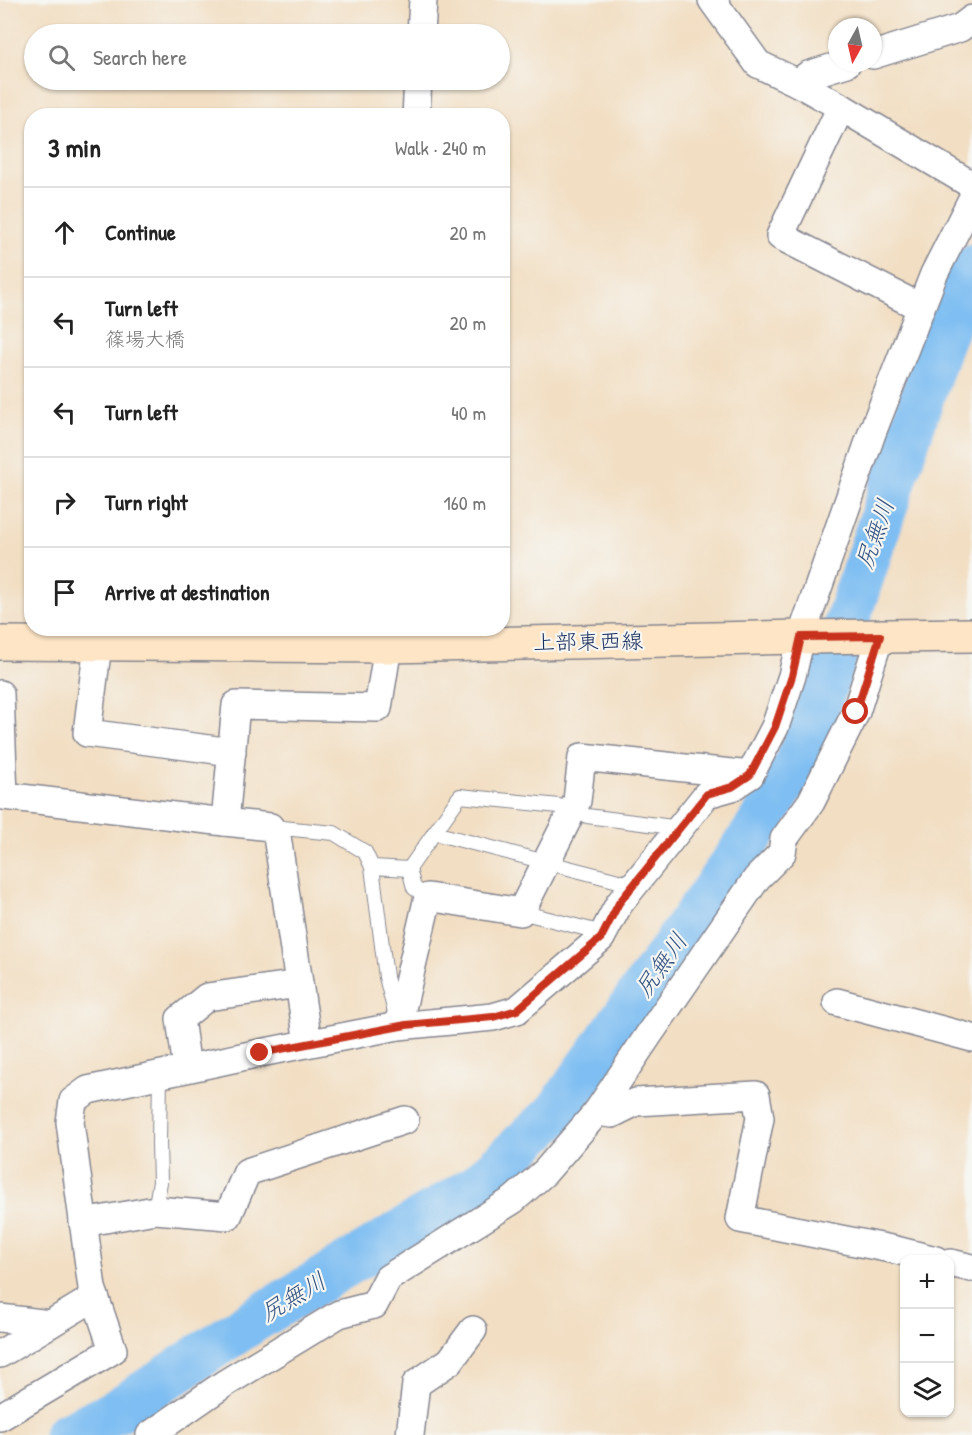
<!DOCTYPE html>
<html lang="en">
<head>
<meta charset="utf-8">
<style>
	body { margin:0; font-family:"Patrick Hand","Klee One",sans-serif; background:#f2f2f2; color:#222 }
	.controls { position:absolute; right:18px; bottom:18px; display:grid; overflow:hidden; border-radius:12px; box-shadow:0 2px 4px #0004 }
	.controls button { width:54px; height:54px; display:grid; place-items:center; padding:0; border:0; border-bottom:2px solid #e0e0e0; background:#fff; color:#222; font:30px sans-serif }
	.compass { position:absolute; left:828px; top:18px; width:54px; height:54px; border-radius:50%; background:#fff; box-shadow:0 2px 4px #0004; rotate:188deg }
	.stop { position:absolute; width:18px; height:18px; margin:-14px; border:4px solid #c8321e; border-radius:50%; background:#fff }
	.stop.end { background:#c8321e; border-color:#fff; box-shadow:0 2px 6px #0008 }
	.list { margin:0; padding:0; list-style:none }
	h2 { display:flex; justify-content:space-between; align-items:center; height:78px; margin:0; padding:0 24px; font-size:26px }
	h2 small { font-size:20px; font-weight:400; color:#767676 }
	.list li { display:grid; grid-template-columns:39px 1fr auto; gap:18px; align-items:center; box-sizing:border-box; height:90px; padding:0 24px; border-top:2px solid #e0e0e0 }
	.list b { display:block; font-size:22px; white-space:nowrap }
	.list p { margin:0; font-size:20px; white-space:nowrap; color:#767676 }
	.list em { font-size:20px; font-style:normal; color:#767676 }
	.icon { flex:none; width:33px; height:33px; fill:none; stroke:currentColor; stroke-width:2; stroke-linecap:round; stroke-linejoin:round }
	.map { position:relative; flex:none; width:972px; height:1435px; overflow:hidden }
	.search { position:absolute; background:#fff; box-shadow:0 2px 4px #0004; left:24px; top:24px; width:486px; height:66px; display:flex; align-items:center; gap:15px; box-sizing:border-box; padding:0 21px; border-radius:33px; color:#767676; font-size:22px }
	.panel { position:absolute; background:#fff; box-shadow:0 2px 4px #0004; left:24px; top:108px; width:486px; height:528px; border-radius:24px }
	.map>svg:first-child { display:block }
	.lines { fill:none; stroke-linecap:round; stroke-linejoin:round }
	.river { stroke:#7ebef2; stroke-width:45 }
	.lane-casing { stroke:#868690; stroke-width:16 }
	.street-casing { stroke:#868690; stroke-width:30 }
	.secondary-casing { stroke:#868690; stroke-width:36 }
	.lane { stroke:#fff; stroke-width:14 }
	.street { stroke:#fff; stroke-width:27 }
	.secondary { stroke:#fde5c5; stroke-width:33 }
	.route { stroke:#c8321e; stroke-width:8 }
	.labels { text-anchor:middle; stroke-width:4.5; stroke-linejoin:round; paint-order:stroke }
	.street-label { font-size:22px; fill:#1b2f5e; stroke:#f6f6f2 }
	.water-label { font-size:24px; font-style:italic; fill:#345383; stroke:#f6f6f2 }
</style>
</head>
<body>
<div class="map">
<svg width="972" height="1435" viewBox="0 0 972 1435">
	<rect width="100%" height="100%" fill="#f6f6f2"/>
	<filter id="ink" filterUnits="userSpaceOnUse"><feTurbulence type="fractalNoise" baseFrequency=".0167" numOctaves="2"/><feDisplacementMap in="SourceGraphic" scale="12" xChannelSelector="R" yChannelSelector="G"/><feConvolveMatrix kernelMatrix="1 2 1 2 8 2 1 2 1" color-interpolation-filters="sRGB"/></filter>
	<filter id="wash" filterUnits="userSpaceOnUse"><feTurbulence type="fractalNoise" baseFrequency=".008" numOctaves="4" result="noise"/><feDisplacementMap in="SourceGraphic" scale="24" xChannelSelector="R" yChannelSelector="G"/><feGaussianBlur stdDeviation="1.35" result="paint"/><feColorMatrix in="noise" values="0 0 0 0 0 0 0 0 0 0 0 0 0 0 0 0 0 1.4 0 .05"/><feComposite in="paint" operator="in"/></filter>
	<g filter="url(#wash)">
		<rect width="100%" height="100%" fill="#f2dec2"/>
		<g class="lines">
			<polyline class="river" points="66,1435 118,1410 256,1319 477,1186 556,1113 760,824 796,765 825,687 940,343 972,267"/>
		</g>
	</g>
	<g filter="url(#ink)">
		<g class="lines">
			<defs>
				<g id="lane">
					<polyline points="272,827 334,833 365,852 372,867"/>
					<polyline points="434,833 634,885"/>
					<polyline points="409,869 414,888 428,897"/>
					<polyline points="521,912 603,933"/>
					<polyline points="395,1012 386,977 372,867 409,869 460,796 559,806 587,816 680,828"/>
					<polyline points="155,1210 160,1182 159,1143 160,1074"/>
				</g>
				<g id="street">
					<polyline points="712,0 758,64 798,83 841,107 972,185"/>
					<polyline points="421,34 423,0"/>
					<polyline points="873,55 960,28 972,19"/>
					<polyline points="798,83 808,75 847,63"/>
					<polyline points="841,107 780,236 920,307"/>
					<polyline points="416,116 418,80"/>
					<polyline points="98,644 87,733 232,752"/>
					<polyline points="0,694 4,796 225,822 236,705 378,708 388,646 392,628"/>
					<polyline points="225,822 270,827 277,836 308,1043"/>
					<polyline points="837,1002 972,1038"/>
					<polyline points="398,1026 428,897 521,912 577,801 582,757 750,775"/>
					<polyline points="187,1068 180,1019 207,997 299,984"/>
					<polyline points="597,1112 612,1114 636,1102 756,1095 760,1118 740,1219 896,1250 936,1260"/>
					<polyline points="83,1223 155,1210 228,1216 247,1172 405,1120"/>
					<polyline points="950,1263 972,1268"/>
					<polyline points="0,1318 50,1324"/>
					<polyline points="0,1354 95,1297"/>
					<polyline points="0,1417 113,1350 92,1288 70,1122 73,1101 88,1090 260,1053 398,1026 493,1017 517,1010 601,938 619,904 707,794 732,787 750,775 775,727 792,676 801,637 872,433 934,274 972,199"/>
					<polyline points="150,1435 224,1384 339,1314 374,1305 388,1278 513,1200 545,1172 597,1112 650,1033 757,878 782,853 784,839 811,802 856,712 880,636"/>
					<polyline points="410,1435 416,1384 450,1361 473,1330"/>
				</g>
				<polyline id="secondary" points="0,643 388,646 801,637 972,635"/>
			</defs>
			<use href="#lane" class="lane-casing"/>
			<use href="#street" class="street-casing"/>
			<use href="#secondary" class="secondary-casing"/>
			<use href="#lane" class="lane"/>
			<use href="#street" class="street"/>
			<use href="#secondary" class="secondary"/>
		</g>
	</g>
	<g class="lines" filter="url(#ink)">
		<polyline class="route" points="260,1053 406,1025 493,1017 517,1010 601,938 619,903 707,794 732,787 750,775 775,727 792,676 801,637 880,636 856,712"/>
	</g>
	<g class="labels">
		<g class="street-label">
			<text transform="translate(588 641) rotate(-1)" y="8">上部東西線</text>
		</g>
		<g class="water-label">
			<text transform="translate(875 534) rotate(-71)" y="8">尻無川</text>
			<text transform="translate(661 965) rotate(-55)" y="8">尻無川</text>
			<text transform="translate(293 1297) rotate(-31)" y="8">尻無川</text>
		</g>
	</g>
</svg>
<div class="controls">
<button>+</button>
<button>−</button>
<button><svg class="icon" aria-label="layers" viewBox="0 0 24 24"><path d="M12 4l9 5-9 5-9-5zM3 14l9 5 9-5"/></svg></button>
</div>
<svg class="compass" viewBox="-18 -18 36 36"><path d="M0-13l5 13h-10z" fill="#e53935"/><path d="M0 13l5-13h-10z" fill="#767676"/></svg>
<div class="stop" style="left:856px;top:712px"></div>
<div class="stop end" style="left:260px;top:1053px"></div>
<div class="search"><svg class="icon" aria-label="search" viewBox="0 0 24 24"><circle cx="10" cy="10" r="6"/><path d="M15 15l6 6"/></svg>Search here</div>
<section class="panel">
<h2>3 min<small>Walk · 240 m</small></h2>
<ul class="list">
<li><svg class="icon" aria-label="ahead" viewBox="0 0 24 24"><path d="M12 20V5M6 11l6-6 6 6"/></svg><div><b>Continue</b></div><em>20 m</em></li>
<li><svg class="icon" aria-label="left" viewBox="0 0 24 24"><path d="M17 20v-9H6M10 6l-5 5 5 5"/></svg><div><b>Turn left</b><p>篠場大橋</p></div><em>20 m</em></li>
<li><svg class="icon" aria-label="left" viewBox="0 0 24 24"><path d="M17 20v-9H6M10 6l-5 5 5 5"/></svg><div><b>Turn left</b></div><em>40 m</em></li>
<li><svg class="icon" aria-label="right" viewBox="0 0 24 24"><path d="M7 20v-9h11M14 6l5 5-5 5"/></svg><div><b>Turn right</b></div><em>160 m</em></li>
<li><svg class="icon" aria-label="arrive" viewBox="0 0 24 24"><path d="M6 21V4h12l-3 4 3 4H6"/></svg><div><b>Arrive at destination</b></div></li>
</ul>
</section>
</div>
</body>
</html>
